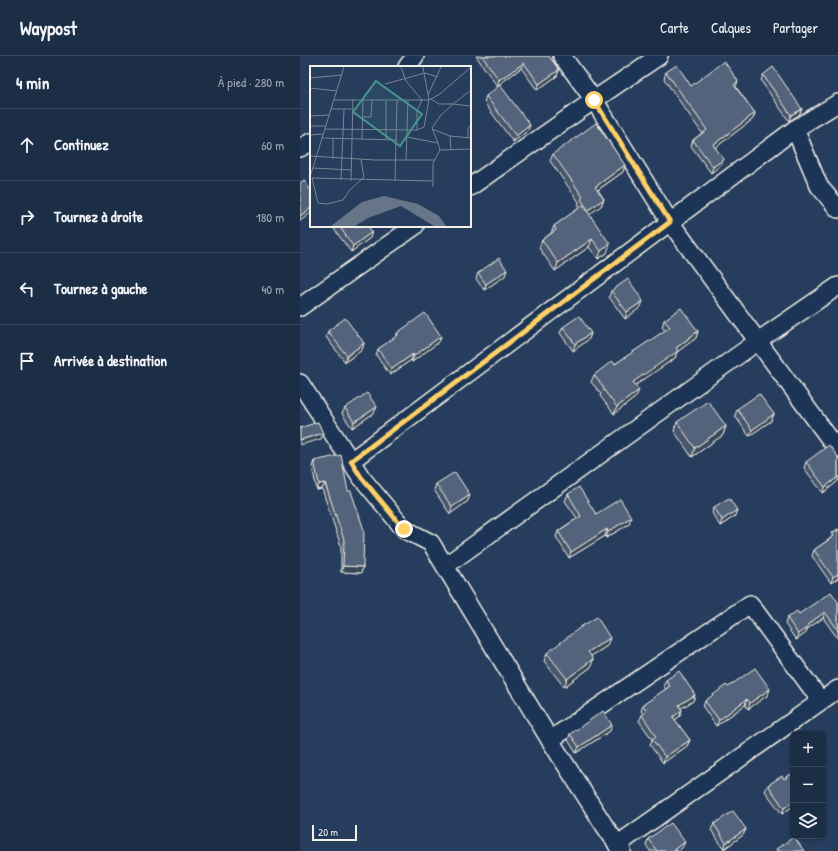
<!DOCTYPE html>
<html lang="fr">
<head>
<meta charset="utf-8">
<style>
	body { margin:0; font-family:"Patrick Hand",sans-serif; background:#25364d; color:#f1f3f6 }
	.controls { position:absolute; right:12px; bottom:12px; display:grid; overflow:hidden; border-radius:6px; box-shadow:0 1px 3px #0004 }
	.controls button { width:36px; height:36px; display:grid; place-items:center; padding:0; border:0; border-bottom:1px solid #3a4a5f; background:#1c2e46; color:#f1f3f6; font:20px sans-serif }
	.scale { position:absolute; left:12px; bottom:10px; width:45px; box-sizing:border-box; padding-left:4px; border:2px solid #f4f1e8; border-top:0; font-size:11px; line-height:14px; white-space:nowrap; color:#f4f1e8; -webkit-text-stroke:3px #1d3557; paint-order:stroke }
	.stop { position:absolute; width:12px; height:12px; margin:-9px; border:3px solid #ffd166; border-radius:50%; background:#fff }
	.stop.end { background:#ffd166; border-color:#fff; box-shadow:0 1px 4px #0008 }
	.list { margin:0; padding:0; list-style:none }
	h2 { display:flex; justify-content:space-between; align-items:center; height:52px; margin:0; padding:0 16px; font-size:17px }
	h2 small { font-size:13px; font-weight:400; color:#a0a8b3 }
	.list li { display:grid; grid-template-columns:26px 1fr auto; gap:12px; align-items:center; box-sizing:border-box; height:72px; padding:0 16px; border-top:1px solid #3a4a5f }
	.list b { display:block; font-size:15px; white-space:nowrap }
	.list em { font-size:13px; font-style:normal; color:#a0a8b3 }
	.icon { flex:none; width:22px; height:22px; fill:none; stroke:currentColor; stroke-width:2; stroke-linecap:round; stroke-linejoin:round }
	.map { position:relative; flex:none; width:538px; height:795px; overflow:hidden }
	header { display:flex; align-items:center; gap:24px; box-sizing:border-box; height:56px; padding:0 20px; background:#1c2e46; border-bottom:1px solid #3a4a5f }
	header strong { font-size:19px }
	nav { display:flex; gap:22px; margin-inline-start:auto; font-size:14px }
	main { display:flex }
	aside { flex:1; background:#1c2e46 }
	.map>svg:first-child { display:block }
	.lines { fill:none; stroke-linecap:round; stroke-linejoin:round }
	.street-casing { stroke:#f4f1e8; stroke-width:20 }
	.street { stroke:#1d3557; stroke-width:17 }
	.wall { fill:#47566a; stroke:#f4f1e8 }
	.shaded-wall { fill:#394656; stroke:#f4f1e8 }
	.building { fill:#52647b; stroke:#f4f1e8 }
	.route { stroke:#ffd166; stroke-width:5 }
	.inset-road { fill:none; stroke:#788595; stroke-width:1 }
	.view { fill:#48958c; fill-opacity:0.15; stroke:#48958c; stroke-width:2 }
	.inset-edge { fill:none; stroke:#f4f1e8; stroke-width:2 }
</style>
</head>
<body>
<header>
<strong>Waypost</strong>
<nav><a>Carte</a><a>Calques</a><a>Partager</a></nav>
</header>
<main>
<aside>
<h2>4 min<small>À pied · 280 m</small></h2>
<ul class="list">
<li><svg class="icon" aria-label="ahead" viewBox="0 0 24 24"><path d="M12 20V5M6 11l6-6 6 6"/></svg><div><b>Continuez</b></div><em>60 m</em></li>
<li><svg class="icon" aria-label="right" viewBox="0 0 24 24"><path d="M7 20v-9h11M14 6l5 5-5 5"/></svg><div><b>Tournez à droite</b></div><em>180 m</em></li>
<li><svg class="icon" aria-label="left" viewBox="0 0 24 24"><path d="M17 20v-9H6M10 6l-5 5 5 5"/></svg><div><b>Tournez à gauche</b></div><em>40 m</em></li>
<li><svg class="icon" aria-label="arrive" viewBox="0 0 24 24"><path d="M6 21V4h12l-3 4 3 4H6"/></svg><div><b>Arrivée à destination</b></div></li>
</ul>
</aside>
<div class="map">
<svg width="538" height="795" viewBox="0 0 538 795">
	<rect width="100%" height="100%" fill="#263d5d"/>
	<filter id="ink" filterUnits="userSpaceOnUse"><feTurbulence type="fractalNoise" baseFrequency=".025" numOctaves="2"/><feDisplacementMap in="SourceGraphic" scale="8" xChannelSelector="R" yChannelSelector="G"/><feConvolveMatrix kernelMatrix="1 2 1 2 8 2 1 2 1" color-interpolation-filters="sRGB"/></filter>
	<g filter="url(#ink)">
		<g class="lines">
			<defs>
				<g id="street">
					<polyline points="262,0 294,44 370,166 538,394"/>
					<polyline points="107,11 115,0"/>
					<polyline points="495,73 519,130 538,153"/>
					<polyline points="0,92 11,86"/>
					<polyline points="170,131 294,44 359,0"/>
					<polyline points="0,251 115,170"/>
					<polyline points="0,327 61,421 104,473 131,487 250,684 304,769 322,795"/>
					<polyline points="51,405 370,166 495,73 538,47"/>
					<polyline points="145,510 458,285 538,230"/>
					<polyline points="250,684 450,548 521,645"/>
					<polyline points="317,789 538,633"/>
				</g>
			</defs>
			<use href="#street" class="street-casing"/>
			<use href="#street" class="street"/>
		</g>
		<g class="wall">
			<polygon points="176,0 249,0 259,14 257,20 237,34 221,12 197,30"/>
			<polygon points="366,16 391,30 436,31 455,57 453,63 415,92 421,109 411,117 391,90 393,84 402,77 364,23"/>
			<polygon points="463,19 502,53 499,59 489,65 461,25"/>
			<polygon points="186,40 228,75 213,86 184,46"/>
			<polygon points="253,98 325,109 323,116 298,134 304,143 301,150 289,158 307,197 298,203 289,191 255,215 239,192 242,184 251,177 254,170 279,152 278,150 279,146 250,105"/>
			<polygon points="32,170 68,170 70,182 51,196"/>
			<polygon points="178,217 205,220 184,234 176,223"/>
			<polygon points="311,235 341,251 325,263 309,241"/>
			<polygon points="364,264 398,275 396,282 377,296 375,302 335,329 336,341 314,358 300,340 301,338 291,326 294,319 315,308 365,275 362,271"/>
			<polygon points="263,271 291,277 289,283 273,295 260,277"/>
			<polygon points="28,275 64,287 62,294 45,306 26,281"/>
			<polygon points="97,277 139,286 112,306 111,304 90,319 76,299 78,293 97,280"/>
			<polygon points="45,352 74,357 52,372 42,358"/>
			<polygon points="437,353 474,358 471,365 449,380 435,360"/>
			<polygon points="377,366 426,370 423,379 392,401 374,375"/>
			<polygon points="538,401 538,425 523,437 504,412 506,406"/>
			<polygon points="14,405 63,511 61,517 41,516 41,490 22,433 17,434 12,411"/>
			<polygon points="136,428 168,445 150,458 134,434"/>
			<polygon points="268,438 296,458 329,468 306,482 305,480 269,502 256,481 258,475 277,462 265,445"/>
			<polygon points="414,451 435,460 420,470 412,457"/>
			<polygon points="538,473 538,522 531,527 512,500 514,494 531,482 532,477"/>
			<polygon points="538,546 538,583 523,562 507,573 506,577 496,584 485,568 487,562"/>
			<polygon points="307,590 291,600 291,611 264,631 244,605 247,597"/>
			<polygon points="366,624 395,639 393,645 381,652 380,660 375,664 390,684 387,690 363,707 350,689 352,683 339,665 342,659 343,658 341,655 343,649 366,633 363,630"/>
			<polygon points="428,631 468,639 448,653 445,649 416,670 403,651 405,645"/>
			<polygon points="310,675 276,697 268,684 270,678"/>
			<polygon points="493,717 493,750 482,758 465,735 468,729 484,723"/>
			<polygon points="414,768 446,773 443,779 424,793 411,774"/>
			<polygon points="348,783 382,792 378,795 350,795 346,789"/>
		</g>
		<g class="shaded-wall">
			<polygon points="224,7 221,12 197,30 199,24"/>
			<polygon points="259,14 257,20 237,34 239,28"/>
			<polygon points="438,25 436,31 432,35 434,29"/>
			<polygon points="502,53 499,59 489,65 491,59"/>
			<polygon points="455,57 453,63 411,95 413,89"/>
			<polygon points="230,69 228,75 213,86 216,80"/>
			<polygon points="424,103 421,109 411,117 413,111"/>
			<polygon points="325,109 323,116 292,138 295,131"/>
			<polygon points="304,143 301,150 286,161 288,154"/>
			<polygon points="11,152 11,157 0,165 0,160"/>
			<polygon points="72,176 70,182 51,196 53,190"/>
			<polygon points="292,183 289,191 255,215 258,207"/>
			<polygon points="310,188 307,197 298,203 301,195"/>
			<polygon points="207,214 205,220 184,234 186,228"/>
			<polygon points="343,245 341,251 325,263 327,256"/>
			<polygon points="398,275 396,282 377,296 375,302 330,333 333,326"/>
			<polygon points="291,277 289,283 273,295 275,288"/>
			<polygon points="141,280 139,286 112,306 114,300"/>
			<polygon points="64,287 62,294 45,306 47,300"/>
			<polygon points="113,298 111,304 90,319 92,313"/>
			<polygon points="339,334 336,341 314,358 317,351"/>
			<polygon points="77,351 74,357 52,372 54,366"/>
			<polygon points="474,358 471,365 449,380 452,374"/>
			<polygon points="426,370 423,379 392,401 395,392"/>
			<polygon points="23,377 21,383 0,389 0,384"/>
			<polygon points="538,421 538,425 523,437 525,431"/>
			<polygon points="25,427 22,433 17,434 19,428"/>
			<polygon points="170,439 168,445 150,458 152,451"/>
			<polygon points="437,454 435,460 420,470 422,464"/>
			<polygon points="331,461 329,468 306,482 308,476"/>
			<polygon points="307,473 305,480 269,502 271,496"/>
			<polygon points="43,510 63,511 61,517 41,516"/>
			<polygon points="538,518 538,522 531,527 533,521"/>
			<polygon points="525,556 523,562 507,573 506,577 496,584 498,578 507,569"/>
			<polygon points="310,582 307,590 285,604 288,596"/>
			<polygon points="293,603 291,611 264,631 267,623"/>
			<polygon points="470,633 468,639 448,653 450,647"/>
			<polygon points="395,639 393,645 377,655 379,649"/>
			<polygon points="447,643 445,649 416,670 419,664"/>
			<polygon points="382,654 380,660 371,667 373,661"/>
			<polygon points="312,669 310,675 276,697 279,691"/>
			<polygon points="390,684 387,690 363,707 365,701"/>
			<polygon points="493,746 493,750 482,758 484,752"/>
			<polygon points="446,773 443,779 424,793 426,787"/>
			<polygon points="385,786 382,792 378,795 372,795"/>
		</g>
		<g class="building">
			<polygon points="182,0 249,0 259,14 239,28 224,7 199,24"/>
			<polygon points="424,5 438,25 434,29 455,57 413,89 424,103 413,111 393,84 407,74 366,16 377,9 391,30"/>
			<polygon points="473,11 502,53 491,59 463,19"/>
			<polygon points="200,29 230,69 216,80 186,40"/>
			<polygon points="296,67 325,109 295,131 304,143 288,154 281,143 283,141 253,98"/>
			<polygon points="4,124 11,135 11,152 0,160 0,127"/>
			<polygon points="283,149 310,188 301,195 292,183 258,207 242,184 256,174 254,170"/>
			<polygon points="39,170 68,170 72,176 53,190"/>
			<polygon points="199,202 207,214 186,228 178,217"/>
			<polygon points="328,223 343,245 327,256 311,235"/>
			<polygon points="381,252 398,275 376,292 378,295 333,326 339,334 317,351 303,333 304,332 294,319 312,305 315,308 370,271 364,264"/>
			<polygon points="125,257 141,280 114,300 113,298 92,313 78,293 98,279 97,277"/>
			<polygon points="279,260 291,277 275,288 263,271"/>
			<polygon points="45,262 64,287 47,300 28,275"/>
			<polygon points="67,337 77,351 54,366 45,352"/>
			<polygon points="459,338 474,358 452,374 437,353"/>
			<polygon points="408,345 426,370 395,392 377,366"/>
			<polygon points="18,366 23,377 0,384 0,372"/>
			<polygon points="529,389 538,401 538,421 525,431 506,406"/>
			<polygon points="41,399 48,435 51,435 64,474 63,511 43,510 44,484 25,427 19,428 14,405"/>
			<polygon points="155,416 170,439 152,451 136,428"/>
			<polygon points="279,431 296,458 320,443 331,461 308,476 307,473 271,496 258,475 281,460 268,438"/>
			<polygon points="429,442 437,454 422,464 414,451"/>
			<polygon points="538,473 538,518 533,521 514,494 534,480 532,477"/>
			<polygon points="531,536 538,546 538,574 525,556 507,569 508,571 498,578 487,562 497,555 499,558"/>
			<polygon points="297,561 310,582 288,596 293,603 267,623 247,597 282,570"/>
			<polygon points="455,612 470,633 450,647 447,643 419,664 405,645 426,629 428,631"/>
			<polygon points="379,615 395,639 379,649 382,654 373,661 390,684 365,701 352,683 356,680 342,659 347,655 343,649 370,630 366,624"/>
			<polygon points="303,655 312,669 279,691 270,678"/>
			<polygon points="493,717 493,746 484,752 468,729 482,720 484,723"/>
			<polygon points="433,755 446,773 426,787 414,768"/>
			<polygon points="371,767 385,786 372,795 357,795 348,783"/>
			<polygon points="494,781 504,795 477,795 476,793"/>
		</g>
	</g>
	<g class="lines" filter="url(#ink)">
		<polyline class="route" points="104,473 61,421 51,405 370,166 294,44"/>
	</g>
	<g transform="translate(10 10)">
		<rect width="161" height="161" fill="#263d5d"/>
		<path d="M74 130 108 138 129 150 136 160H124L91 140 58 152 45 160H21L52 136Z" fill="#677588"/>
		<path class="inset-road" d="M91 1 96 15 112 34 107 45V64M0 12 32 9M75 18 115 7 128 11M0 22 27 25M118 29 131 1M121 33 129 38H143L161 24M24 34H119L113 1M21 43H43M0 50 19 49M53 51H61L62 34M0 60H16M15 63 107 64 114 61 119 34 130 28 161 1M122 63 140 70 161 72M0 69 13 68M140 70 141 83M97 71 128 77 130 84 123 97V121M12 72 87 74M158 72V62L161 59M52 73 53 33M76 73V35M128 77 122 62 131 49 143 38 161 40M130 84 161 83M0 90 65 94H124M23 93V72M96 94 98 35M3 102 41 104M0 111 34 1M2 112 122 115M2 112 8 137 17 138 33 134 39 125 54 111 51 94M31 114 34 43M41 115 43 33M85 115 87 34"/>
		<path class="view" d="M66 15 112 48 90 80 43 46Z"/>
		<rect width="161" height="161" class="inset-edge"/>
	</g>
</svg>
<div class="controls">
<button>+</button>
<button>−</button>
<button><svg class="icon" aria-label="layers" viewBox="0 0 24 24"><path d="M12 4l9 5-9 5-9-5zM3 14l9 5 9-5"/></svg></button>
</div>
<div class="scale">20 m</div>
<div class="stop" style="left:294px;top:44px"></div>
<div class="stop end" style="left:104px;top:473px"></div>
</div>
</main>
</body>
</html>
